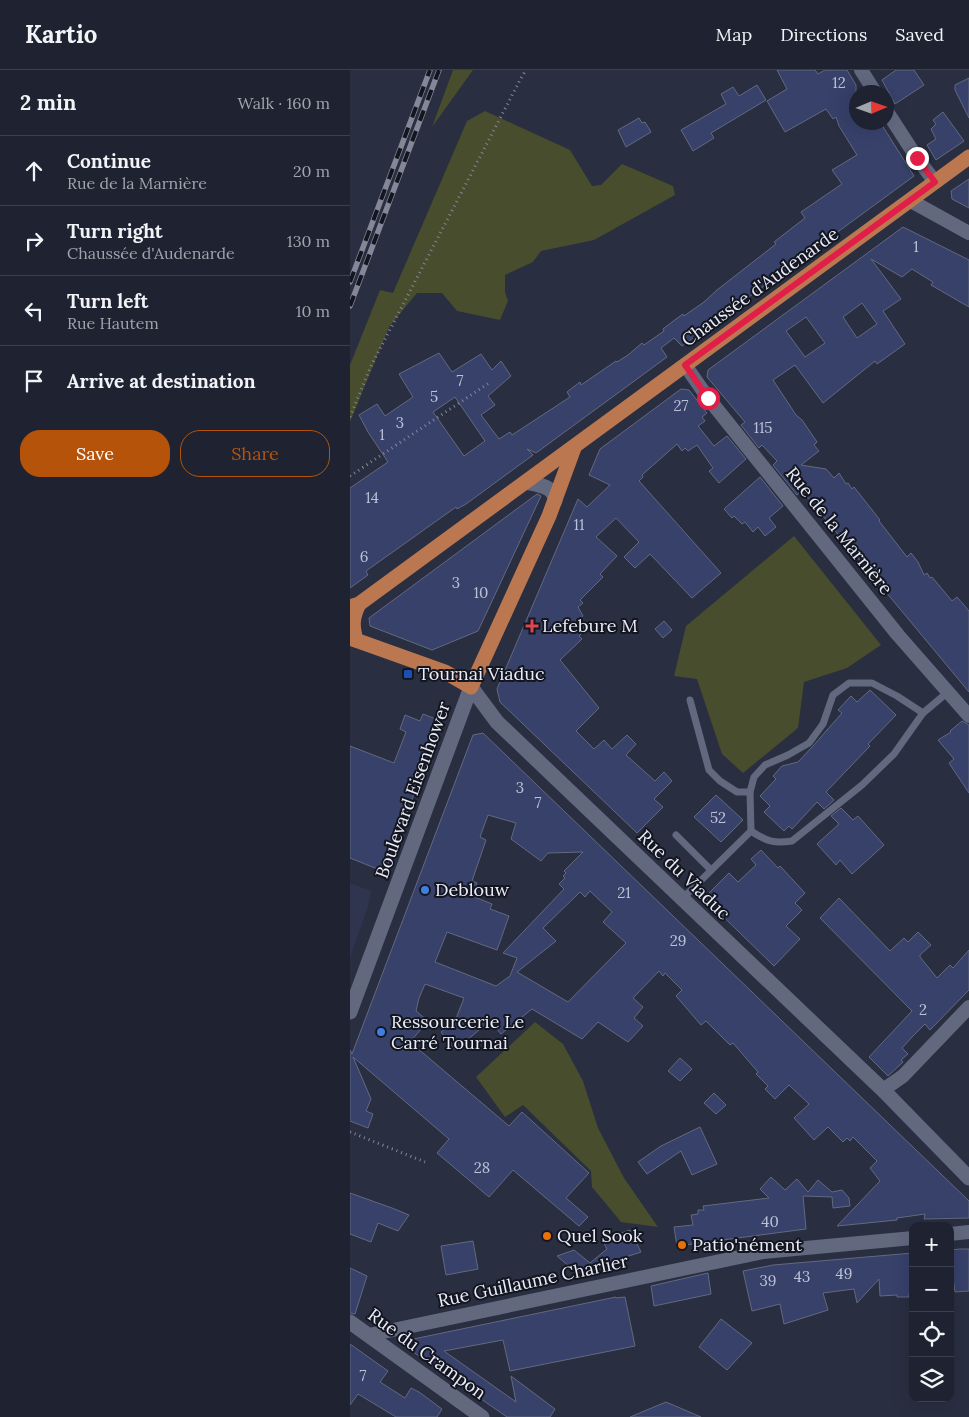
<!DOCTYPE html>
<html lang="en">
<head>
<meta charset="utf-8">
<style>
	body { margin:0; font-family:Lora,serif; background:#2c2f3d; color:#f1f3f6 }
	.controls { position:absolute; right:15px; bottom:15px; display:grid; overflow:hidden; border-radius:10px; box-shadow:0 5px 20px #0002 }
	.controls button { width:45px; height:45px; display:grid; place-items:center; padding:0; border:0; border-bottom:1px solid #3c3f4d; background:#1f2231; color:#f1f3f6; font:25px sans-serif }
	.compass { position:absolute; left:499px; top:15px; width:45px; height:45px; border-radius:50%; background:#1f2231; box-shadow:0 5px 20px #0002; rotate:88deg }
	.stop { position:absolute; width:15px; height:15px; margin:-11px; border:4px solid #e11d48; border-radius:50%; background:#fff }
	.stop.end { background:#e11d48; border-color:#fff; box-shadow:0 1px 5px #0008 }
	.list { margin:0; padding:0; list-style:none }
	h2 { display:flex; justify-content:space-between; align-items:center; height:65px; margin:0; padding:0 20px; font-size:21px }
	h2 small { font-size:16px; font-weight:400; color:#a1a4ab }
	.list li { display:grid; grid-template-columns:32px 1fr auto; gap:15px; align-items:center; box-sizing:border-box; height:70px; padding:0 20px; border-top:1px solid #3c3f4d }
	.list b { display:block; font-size:19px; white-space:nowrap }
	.list p { margin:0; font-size:16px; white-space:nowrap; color:#a1a4ab }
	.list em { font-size:16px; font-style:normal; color:#a1a4ab }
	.actions { display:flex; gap:10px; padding:15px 20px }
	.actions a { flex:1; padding:11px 0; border:1px solid #b45309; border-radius:20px; text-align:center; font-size:18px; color:#b45309 }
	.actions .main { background:#b45309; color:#fff }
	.icon { flex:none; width:28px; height:28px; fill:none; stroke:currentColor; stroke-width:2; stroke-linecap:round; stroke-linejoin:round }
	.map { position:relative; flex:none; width:619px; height:1347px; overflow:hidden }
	header { display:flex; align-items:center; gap:30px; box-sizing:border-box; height:70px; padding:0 25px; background:#1f2231; border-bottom:1px solid #3c3f4d }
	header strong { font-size:24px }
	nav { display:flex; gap:28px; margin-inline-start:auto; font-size:18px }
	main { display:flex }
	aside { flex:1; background:#1f2231 }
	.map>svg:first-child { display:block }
	.built { fill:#2f354e }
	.green { fill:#484d2d }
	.building { fill:#37416a; stroke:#63697f; fill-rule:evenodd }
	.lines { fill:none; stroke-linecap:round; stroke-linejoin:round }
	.path { stroke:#848899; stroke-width:3; stroke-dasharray:1 4; stroke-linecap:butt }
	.lane { stroke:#62687e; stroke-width:7 }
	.street { stroke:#62687e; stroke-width:14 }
	.secondary { stroke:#62687e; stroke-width:15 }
	.primary { stroke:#bb774f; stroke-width:15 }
	.rail-casing { stroke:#838798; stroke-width:5.5 }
	.rail { stroke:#14161f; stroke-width:4; stroke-dasharray:11; stroke-linecap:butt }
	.route { stroke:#e11d48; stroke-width:6 }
	.health-dot { fill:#e0444e; stroke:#14161f; stroke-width:2 }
	.transit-dot { fill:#1a4fb4; stroke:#14161f; stroke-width:2 }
	.shop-dot { fill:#3f7fe0; stroke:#14161f; stroke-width:2 }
	.food-dot { fill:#e8710a; stroke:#14161f; stroke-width:2 }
	.labels { text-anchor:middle; stroke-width:4; stroke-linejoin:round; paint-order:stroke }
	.number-label { font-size:15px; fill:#bcc1d5 }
	.street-label { font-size:18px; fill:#e9ecf9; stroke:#14161f }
	.poi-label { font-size:18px; fill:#e9ecf9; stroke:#14161f; text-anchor:start }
</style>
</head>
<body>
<header>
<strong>Kartio</strong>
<nav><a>Map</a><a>Directions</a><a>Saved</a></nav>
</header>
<main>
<aside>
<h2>2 min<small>Walk · 160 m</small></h2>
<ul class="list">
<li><svg class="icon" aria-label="ahead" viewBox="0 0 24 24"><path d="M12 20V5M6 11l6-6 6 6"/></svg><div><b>Continue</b><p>Rue de la Marnière</p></div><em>20 m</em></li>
<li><svg class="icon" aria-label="right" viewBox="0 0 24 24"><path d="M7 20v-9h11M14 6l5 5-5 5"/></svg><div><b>Turn right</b><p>Chaussée d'Audenarde</p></div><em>130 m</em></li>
<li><svg class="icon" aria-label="left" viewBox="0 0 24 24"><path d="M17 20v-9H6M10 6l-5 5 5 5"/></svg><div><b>Turn left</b><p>Rue Hautem</p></div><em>10 m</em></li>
<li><svg class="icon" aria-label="arrive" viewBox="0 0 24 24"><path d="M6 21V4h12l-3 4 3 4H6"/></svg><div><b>Arrive at destination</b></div></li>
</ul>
<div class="actions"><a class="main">Save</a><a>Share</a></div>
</aside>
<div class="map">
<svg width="619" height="1347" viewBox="0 0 619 1347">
	<rect width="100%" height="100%" fill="#292e41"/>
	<polygon class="built" points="0,813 21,821 18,837 0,887"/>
	<g class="green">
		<polygon points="103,0 123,0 82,57"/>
		<polygon points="135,41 220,80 242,116 251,115 272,94 323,116 325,125 244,170 191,181 183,192 155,205 155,222 158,231 150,250 107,241 92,223 67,223 39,257 0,352 0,295 30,220 43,223 117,51"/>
		<polygon points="444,466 531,575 497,598 454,612 448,658 393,703 372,684 347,609 324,606 336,556"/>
		<polygon points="185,952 213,974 233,1011 248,1058 274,1108 308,1157 271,1152 242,1117 241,1101 173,1035 155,1047 126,1007"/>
	</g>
	<g class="building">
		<path d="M427 0H465L468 4 475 0H497L506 15V52H530L564 106 332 276 324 268 311 278 317 287 186 383 177 379 183 385 116 434 107 439 106 437 47 479 16 501 18 505 0 518V418L38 392 18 362 9 345 27 334 35 346 63 327 49 304 89 283 102 302 131 284 142 300 151 291 161 306 138 326 145 335 131 345 149 369 160 362 162 365 220 327 217 322 230 312 231 315 266 291 267 292 278 285 292 273 294 275 314 261 313 259 326 249 333 244 334 246 354 232 367 220 426 174 424 172 455 148 451 142 492 114 482 100 507 85 489 56 486 47 483 49 476 39 435 62 417 31 437 19ZM105 327 135 371 114 386 83 342Z"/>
		<polygon points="546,0 564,0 574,15 545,34 532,10"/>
		<polygon points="619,8 619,48 605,20 605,15"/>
		<polygon points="407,15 416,30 361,63 364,68 343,81 331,60 376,34 371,24 383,17 389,26"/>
		<polygon points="593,42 614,71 586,90 577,75 586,69 581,59 586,54 583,50"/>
		<polygon points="289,48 292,53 295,52 301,62 276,77 268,60"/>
		<polygon points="619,109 619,138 602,129 601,121"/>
		<path d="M553 157 619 190V237L581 215 583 212 562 199 552 207 521 189 551 229 533 241 555 274 527 294 525 291 473 333 445 295 423 310 446 345 452 350 467 372 464 375 469 381 451 395 476 399 484 408 489 403 496 414 498 413 502 419 504 417 530 450 529 451 557 487 561 483 568 492 574 505 577 503 580 508 582 507 602 531 607 527 619 541V622L452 421 447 425 423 395 427 391 412 375 409 378 391 355 395 352 357 307 358 300ZM512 233 527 254 507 268 493 247ZM456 247 475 273 455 287 436 261Z"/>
		<polygon points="331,319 339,320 357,343 352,347 355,351 348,356 364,376 377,366 396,389 369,413 359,401 363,398 347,375 338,381 335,378 332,381 327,374 292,405 293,407 289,411 371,503 342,528 300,484 285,498 274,487 289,472 266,448 246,467 267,486 250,504 253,507 230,530 233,533 228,537 233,546 228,550 236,559 229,566 232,569 210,590 249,638 226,661 244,679 254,670 262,679 277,665 286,674 276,685 305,711 314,702 322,711 304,729 313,737 287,763 150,632 147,619 228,429 237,437 260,415 239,405 250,379"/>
		<polygon points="410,407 433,436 419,448 426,457 415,466 408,457 403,462 395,452 392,454 384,446 382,448 374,439"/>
		<polygon points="187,424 191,426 128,561 82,580 20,556 19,548"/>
		<polygon points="314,551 322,560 313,568 305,559"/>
		<polygon points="520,620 546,645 518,674 520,676 476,722 484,730 474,739 467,732 442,759 439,756 434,761 414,742 420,736 410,726 426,709 423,706 432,696 448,692 463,676 492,643 488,640 501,626 507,632"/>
		<polygon points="73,644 91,651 35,802 0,788 0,676 44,693 56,662 50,659 55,645 70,651"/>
		<polygon points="612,651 619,655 619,723 599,693 604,689 588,670 601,662 600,661"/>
		<path d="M133 663 619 1131V1148L574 1149 575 1144 547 1148V1150L487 1156 530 1111 520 1098 527 1091 503 1067 500 1071 497 1068 493 1072 478 1057 464 1070 444 1048 459 1034 439 1015 425 1029 415 1019 418 1016 406 1004 408 1002 383 973 380 975 356 951 351 955 326 926 332 920 315 903 313 906 309 901 283 928 293 937 284 948 293 956 278 972 248 952 232 969 182 939 151 964 140 951 105 980 91 962 105 951 114 928 75 914 69 928 66 941 78 951 60 972 159 1056 172 1042 239 1103 216 1128 238 1147 229 1156 163 1100 139 1127 87 1083 99 1069 3 987 21 1029 16 1041 23 1044 18 1058 0 1051V980L2 984 123 665ZM138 745 166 753 161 769 191 791 198 783 233 782 214 801 216 803 213 806 215 808 209 814 214 819 153 883 167 888 160 906 146 916 85 892 97 862 147 880 159 846 140 839 142 834 122 826 127 813 122 811 136 770 130 767ZM240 821 262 842 253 852 276 873 218 932 167 902 206 871 193 858 230 822 235 827Z"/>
		<polygon points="366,725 393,750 371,772 344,747"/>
		<polygon points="491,738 503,750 508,746 534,775 502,804 490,790 486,795 467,774 489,754 481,746"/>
		<polygon points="411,780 428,798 430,796 455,823 445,833 452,840 436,856 450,869 424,896 354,828 379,803 388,812 406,795 401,789"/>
		<polygon points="489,828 540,881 554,868 558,872 568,862 581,875 570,885 570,887 587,908 600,895 603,898 619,880 619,920 580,960 575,954 563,966 552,978 558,984 551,990 553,992 538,1006 519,987 562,941 470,848"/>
		<polygon points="330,988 342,999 330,1011 318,1001"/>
		<polygon points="364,1023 376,1035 366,1044 354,1033"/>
		<polygon points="350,1057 367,1094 342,1105 331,1081 297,1104 288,1092 311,1076"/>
		<polygon points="421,1107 435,1120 447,1109 458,1122 468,1110 482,1122 492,1120 499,1128 500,1136 483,1138 482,1127 453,1126 456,1159 327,1176 324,1157 343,1155 341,1145 348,1144 348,1140 354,1140 353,1136 419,1128 410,1119"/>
		<polygon points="0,1123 42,1138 59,1145 48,1161 28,1153 21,1172 0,1164"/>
		<polygon points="280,1160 291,1182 227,1203 207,1186 224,1180 240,1193 257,1179 252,1170"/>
		<polygon points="123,1171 128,1199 96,1205 91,1176"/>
		<polygon points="610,1179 619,1179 619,1221 605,1222 603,1208 600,1208 600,1180"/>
		<polygon points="563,1183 563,1222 559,1223 559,1227 547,1227 547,1225 530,1226 529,1209 507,1233 504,1219 473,1223 478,1240 434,1254 430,1234 402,1241 393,1201 423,1195"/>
		<polygon points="0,1198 17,1206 5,1244 0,1243"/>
		<polygon points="358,1203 361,1224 304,1236 301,1216"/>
		<polygon points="266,1227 266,1228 275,1227 285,1276 160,1301 153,1270 94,1281 166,1332 161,1306 205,1339 200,1347 157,1347 49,1272"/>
		<polygon points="371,1249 402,1273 377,1300 349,1277"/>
		<polygon points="0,1274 38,1301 30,1312 55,1328 61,1318 69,1322 92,1339 87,1347 46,1347 8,1324 0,1335"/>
		<polygon points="316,1332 351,1347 280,1347"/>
	</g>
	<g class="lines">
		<g class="path">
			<polyline points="0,347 21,296 170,10 176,0"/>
			<polyline points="0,406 139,313"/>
			<polyline points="0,1062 75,1092"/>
		</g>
		<g class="lane">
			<polyline points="340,630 359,700 370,711 387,722 400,722"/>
			<polyline points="401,761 400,722 404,707 415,695 438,685 459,673 473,654 483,625 499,613 522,613 547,626 573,643"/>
			<polyline points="326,765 361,800"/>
			<path d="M332 829 401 761C416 771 424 774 442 771L512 715 544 684 573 643 598 622"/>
		</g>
		<g class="street">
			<polyline points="511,0 525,22"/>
			<polyline points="536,40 567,88 585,112"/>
			<polyline points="561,131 619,163"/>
			<polyline points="335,295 358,328 548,565 619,646"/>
			<polyline points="533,1020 553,1006 619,937"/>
			<polyline points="600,1164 619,1162"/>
			<polyline points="19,1265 413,1182 563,1168"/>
		</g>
		<g class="secondary">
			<path d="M176 412C187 415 206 416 205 431"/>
			<polyline points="121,617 147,652 533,1020 619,1108"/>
			<polyline points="0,942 121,617"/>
			<polyline points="0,1252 132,1347"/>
		</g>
		<g class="primary">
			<polyline points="0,537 9,534 619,87"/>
			<polyline points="0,568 95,602 121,617 199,446 224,378"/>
			<path d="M6 570C2 556 2 548 9 534"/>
		</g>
		<defs>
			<g id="rail">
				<polyline points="0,212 80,0"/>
				<polyline points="0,236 89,0"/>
			</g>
		</defs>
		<use href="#rail" class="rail-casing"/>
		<use href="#rail" class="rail"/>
	</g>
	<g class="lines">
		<polyline class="route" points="358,328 335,295 585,112 567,88"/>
	</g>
	<path class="health-dot" d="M179.5 548.5h5v5h5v5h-5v5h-5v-5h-5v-5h5z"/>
	<rect class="transit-dot" x="53" y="599" width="10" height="10" rx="2.5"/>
	<g class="shop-dot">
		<circle cx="75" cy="820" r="5"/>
		<circle cx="31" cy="962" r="5"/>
	</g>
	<g class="food-dot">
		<circle cx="197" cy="1166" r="5"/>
		<circle cx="332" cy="1175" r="5"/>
	</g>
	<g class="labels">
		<g class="number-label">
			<text x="489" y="18">12</text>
			<text x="566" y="182">1</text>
			<text x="110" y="316">7</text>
			<text x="84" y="332">5</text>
			<text x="331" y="341">27</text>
			<text x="50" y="358">3</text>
			<text x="413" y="363">115</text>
			<text x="32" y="370">1</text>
			<text x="22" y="433">14</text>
			<text x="229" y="460">11</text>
			<text x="14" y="492">6</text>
			<text x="106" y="518">3</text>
			<text x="131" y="528">10</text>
			<text x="170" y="723">3</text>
			<text x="188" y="738">7</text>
			<text x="368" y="753">52</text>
			<text x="274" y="828">21</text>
			<text x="328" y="876">29</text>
			<text x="573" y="945">2</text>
			<text x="132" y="1103">28</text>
			<text x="420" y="1157">40</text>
			<text x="494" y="1209">49</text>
			<text x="452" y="1212">43</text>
			<text x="418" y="1216">39</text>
			<text x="13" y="1311">7</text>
		</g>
		<g class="street-label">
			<text transform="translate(410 217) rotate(-36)" y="6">Chaussée d'Audenarde</text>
			<text transform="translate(489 461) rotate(51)" y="6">Rue de la Marnière</text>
			<text transform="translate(63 720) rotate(-70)" y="6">Boulevard Eisenhower</text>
			<text transform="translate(334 805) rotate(44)" y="6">Rue du Viaduc</text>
			<text transform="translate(183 1211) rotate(-12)" y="6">Rue Guillaume Charlier</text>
			<text transform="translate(77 1284) rotate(36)" y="6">Rue du Crampon</text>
		</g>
		<g class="poi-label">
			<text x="192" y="562">Lefebure M</text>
			<text x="68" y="610">Tournai Viaduc</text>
			<text x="85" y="826">Deblouw</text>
			<text x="41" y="958">Ressourcerie Le<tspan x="41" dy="21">Carré Tournai</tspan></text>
			<text x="207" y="1172">Quel Sook</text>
			<text x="342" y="1181">Patio'nément</text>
		</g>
	</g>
</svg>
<div class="controls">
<button>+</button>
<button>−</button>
<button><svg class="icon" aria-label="locate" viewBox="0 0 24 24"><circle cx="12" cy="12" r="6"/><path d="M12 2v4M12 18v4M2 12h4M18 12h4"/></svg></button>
<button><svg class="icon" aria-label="layers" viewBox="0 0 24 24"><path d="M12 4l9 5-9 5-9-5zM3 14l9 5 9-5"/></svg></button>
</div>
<svg class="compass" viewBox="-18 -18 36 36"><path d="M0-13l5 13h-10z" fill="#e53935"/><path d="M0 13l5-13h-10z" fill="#a1a4ab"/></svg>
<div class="stop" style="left:358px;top:328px"></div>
<div class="stop end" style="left:567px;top:88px"></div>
</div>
</main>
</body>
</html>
